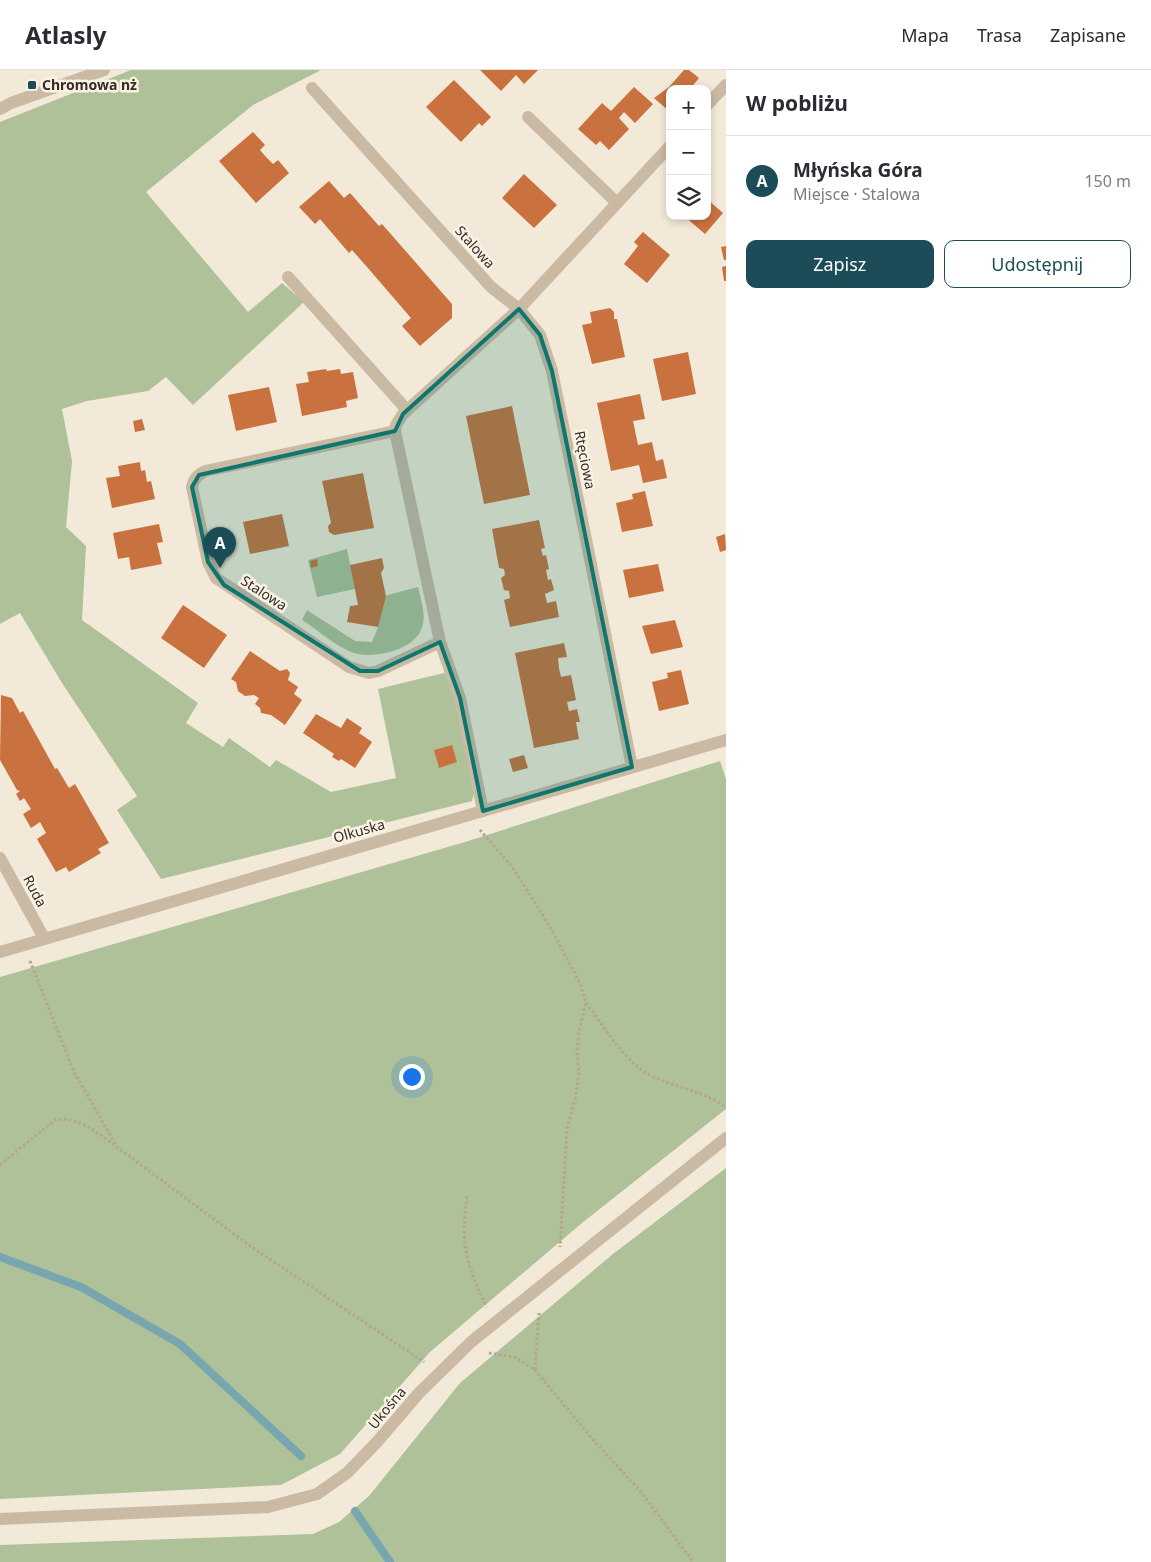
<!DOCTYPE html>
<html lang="pl">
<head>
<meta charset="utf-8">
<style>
	body { margin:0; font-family:"Noto Sans",sans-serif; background:#f7f7f7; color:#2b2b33 }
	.controls { position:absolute; right:15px; top:15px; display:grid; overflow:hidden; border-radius:10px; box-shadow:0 2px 8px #0003 }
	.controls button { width:45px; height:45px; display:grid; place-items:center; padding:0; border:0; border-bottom:1px solid #e1e1e2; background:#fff; color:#2b2b33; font:25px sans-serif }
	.you { position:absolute; left:411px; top:1006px; width:18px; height:18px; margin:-12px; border:4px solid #fff; border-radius:50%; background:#1a73e8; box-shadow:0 0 0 8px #1a73e833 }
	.badge { display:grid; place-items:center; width:32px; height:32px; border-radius:50%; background:#1b4c58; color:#fff; font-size:16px; font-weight:700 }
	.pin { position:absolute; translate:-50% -41px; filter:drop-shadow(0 1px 2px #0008) }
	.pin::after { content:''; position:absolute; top:26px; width:18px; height:15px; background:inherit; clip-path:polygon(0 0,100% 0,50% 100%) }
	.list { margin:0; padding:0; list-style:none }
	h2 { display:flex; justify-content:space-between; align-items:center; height:65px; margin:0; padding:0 20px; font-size:21px }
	h2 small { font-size:16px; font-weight:400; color:#7c7c81 }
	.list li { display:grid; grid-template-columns:32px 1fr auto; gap:15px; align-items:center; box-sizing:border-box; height:90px; padding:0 20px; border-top:1px solid #e1e1e2 }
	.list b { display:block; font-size:19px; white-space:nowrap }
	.list p { margin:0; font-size:16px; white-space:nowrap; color:#7c7c81 }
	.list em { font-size:16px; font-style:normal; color:#7c7c81 }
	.actions { display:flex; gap:10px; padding:15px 20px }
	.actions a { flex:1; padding:11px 0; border:1px solid #1b4c58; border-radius:10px; text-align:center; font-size:18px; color:#1b4c58 }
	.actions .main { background:#1b4c58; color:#fff }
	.icon { flex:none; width:28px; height:28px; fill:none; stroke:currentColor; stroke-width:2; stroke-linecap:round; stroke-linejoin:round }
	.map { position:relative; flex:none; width:726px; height:1492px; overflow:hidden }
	header { display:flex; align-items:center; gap:30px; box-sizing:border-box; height:70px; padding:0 25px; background:#fff; border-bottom:1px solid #e1e1e2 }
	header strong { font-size:24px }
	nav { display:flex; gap:28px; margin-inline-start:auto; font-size:18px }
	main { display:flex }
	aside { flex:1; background:#fff }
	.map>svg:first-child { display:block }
	.green { fill:#aec198 }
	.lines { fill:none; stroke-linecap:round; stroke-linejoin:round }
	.stream { stroke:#77a6b0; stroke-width:8 }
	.building { fill:#c9723f }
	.path { stroke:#b6a48e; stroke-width:3; stroke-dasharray:2.5 2.5; stroke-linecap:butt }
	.minor { stroke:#cabaa4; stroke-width:12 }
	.marked { fill:#0f766e; fill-opacity:0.2; stroke:#0f766e; stroke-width:4; stroke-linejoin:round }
	.poi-dot { fill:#1b4c58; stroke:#faf3e5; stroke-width:2 }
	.labels { text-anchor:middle; stroke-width:5; stroke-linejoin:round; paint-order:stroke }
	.poi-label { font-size:14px; font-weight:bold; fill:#352d26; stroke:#faf3e5; text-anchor:start }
	.street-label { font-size:14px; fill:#352d26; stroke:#faf3e5 }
</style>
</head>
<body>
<header>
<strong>Atlasly</strong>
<nav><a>Mapa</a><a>Trasa</a><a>Zapisane</a></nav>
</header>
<main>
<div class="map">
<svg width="726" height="1492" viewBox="0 0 726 1492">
	<rect width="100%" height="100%" fill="#f2e9d8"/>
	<g class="green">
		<polygon points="131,0 321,0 253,35 146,122 248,242 282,213 304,232 193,335 166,307 148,321 87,331 62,339 72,391 66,457 86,476 82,550 198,633 186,653 223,677 229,668 270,697 276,690 331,722 396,708 378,619 448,602 475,719 472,731 161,809 117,740 137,726 62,613 20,543 0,554 0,52"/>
		<polygon points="347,479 355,519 317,527 308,490"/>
		<path d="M418 517C421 530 428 549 420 562 410 581 373 589 354 583 336 577 318 560 302 550L307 540 355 571 372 572 378 557 384 526Z"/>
		<polygon points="720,691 726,709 726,1039 582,1153 430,1282 340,1384 281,1415 0,1429 0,907 465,772"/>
		<polygon points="726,1098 726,1492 0,1492 0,1475 313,1464 339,1452 369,1426 460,1313 613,1184"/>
	</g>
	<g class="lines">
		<g class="stream">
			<polyline points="0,1187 81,1217 180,1274 301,1386"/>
			<polyline points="355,1441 390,1492"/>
		</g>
	</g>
	<g class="building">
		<polygon points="480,0 538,0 524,14 516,5 501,21"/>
		<polygon points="684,0 689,0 699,8 690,19 670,19 670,42 654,28 669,17"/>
		<polygon points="454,10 491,47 482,56 479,53 461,72 426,37"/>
		<polygon points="634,17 653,34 635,53 624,42 619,48 629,59 609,80 600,71 596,75 578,59 602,33 611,41"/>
		<polygon points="253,62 265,75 260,80 266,87 273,94 278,90 289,103 256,133 219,91"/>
		<polygon points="524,104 557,135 534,158 502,128"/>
		<polygon points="329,111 344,128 350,123 379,156 382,154 452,234 452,248 420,276 402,256 411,248 367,197 352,180 349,183 320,149 315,154 299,137"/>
		<polygon points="707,129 723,143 705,164 684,146 707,146"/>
		<polygon points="643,162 670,185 647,213 624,194 638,176 634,172"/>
		<polygon points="726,176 726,190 724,190 721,177"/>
		<polygon points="726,196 726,211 724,211 722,197"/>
		<polygon points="610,238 614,242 614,249 617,249 625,287 592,294 582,255 592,253 590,242"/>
		<polygon points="688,282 696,324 662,331 653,289"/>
		<polygon points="326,299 327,301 340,299 341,304 353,302 358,328 346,331 347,337 302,346 296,314 309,312 307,302"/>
		<polygon points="269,317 277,352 236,361 228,325"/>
		<polygon points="640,324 645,349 633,351 638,375 652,372 656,391 663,389 667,408 643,413 639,395 611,401 597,333"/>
		<polygon points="512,336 530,425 484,434 466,346"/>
		<polygon points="142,349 145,360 135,362 133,351"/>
		<polygon points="140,392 141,401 145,400 147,412 151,411 155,429 112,438 106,408 120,406 118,396"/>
		<polygon points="363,403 374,458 334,465 329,462 328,456 331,453 322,411"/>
		<polygon points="645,421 653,456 622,462 616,433 633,429 632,424"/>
		<polygon points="282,444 289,476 250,484 243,452"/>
		<polygon points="539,450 545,478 541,479 543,486 546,485 549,499 546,500 548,510 551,509 554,520 545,524 547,533 556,531 559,547 510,557 504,530 510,528 509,521 504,520 501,508 505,505 504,499 499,498 492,459"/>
		<polygon points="159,454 163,472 157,473 162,494 131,500 129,487 118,489 113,463"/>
		<polygon points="725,464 726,480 720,482 716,467"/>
		<polygon points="382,488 384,498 381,503 386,526 378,557 347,552 350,536 358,535 350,495"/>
		<polygon points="317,489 318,496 311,498 310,491"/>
		<polygon points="658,494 664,521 629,528 623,500"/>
		<polygon points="183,535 227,565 204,598 161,568"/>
		<polygon points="675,550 683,577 651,584 642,556"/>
		<polygon points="564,573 567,587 558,588 559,598 561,607 571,605 576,630 567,632 569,641 577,639 580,652 576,652 579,669 534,678 515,583"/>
		<polygon points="250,581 280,601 287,599 290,603 288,610 298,617 294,624 302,630 285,655 271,645 261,643 260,638 255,634 259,628 254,625 245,626 238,621 236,612 231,609"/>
		<polygon points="681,600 689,634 659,641 652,612 668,608 667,603"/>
		<polygon points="1,625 12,628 20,643 23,641 55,699 57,698 69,718 75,714 109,773 98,779 101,783 69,802 66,797 56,802 37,769 46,763 40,752 31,758 23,744 31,739 24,728 20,731 16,724 20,721 17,720 0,690"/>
		<polygon points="316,644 341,658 347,648 362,658 359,663 372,672 355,698 341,689 339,691 332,687 334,684 303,663"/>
		<polygon points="452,675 457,692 439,698 434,680"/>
		<polygon points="524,685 528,698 513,702 509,689"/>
	</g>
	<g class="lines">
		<g class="path">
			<polyline points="480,760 513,798 550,857 580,913 586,933 579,961 577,984 579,1002 575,1030 567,1058 560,1177"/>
			<polyline points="30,891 74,1002 117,1077 250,1176 424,1292"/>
			<path d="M586 933C606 959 625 994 656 1008 679 1018 706 1022 726 1038"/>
			<path d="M0 1095 55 1050C78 1046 97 1062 114 1075"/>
			<path d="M467 1126C460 1172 466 1196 487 1237"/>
			<polyline points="489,1283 515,1287 535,1300 595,1372 642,1423 693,1492"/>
			<polyline points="535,1300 539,1243"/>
		</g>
		<g class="minor">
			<path d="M312 18 491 217 519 239 403 344 396 355 395 361 205 401C198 405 194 408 192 417L208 492 216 508 349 597 369 603 378 601 440 572 395 361"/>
			<polyline points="707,35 726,15"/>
			<polyline points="0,39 11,33 104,0"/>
			<polyline points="528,47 617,133"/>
			<polyline points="288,207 407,340"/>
			<polyline points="440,572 460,628 483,741"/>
			<polyline points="632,697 552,301 540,265 519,239 670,76"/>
			<polyline points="0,788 44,868"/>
			<polyline points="0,882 726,670"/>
			<polyline points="0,1449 268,1437 317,1424 347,1403 377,1372 419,1323 471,1272 726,1068"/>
		</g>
	</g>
	<path class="marked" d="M519 239 540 265 552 301 632 697 483 741 460 628 440 572 378 601H360L224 515 208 492 192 417 199 405 395 361 403 344Z"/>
	<rect class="poi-dot" x="27" y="10" width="10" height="10" rx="2.5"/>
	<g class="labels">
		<g class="poi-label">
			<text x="42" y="20">Chromowa nż</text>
		</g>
		<g class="street-label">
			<text transform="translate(475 177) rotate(48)" y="5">Stalowa</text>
			<text transform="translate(585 390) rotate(79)" y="5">Rtęciowa</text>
			<text transform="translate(264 523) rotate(33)" y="5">Stalowa</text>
			<text transform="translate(359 761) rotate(-16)" y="5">Olkuska</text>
			<text transform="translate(35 821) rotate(62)" y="5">Ruda</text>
			<text transform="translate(387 1338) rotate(-50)" y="5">Ukośna</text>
		</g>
	</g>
</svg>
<div class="controls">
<button>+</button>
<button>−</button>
<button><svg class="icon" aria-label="layers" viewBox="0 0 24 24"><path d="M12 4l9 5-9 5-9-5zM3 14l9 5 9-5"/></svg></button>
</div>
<div class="you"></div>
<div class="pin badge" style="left:220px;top:498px">A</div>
</div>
<aside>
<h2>W pobliżu<small></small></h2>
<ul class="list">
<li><span class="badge">A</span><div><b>Młyńska Góra</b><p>Miejsce · Stalowa</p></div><em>150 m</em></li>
</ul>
<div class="actions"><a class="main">Zapisz</a><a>Udostępnij</a></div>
</aside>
</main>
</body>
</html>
